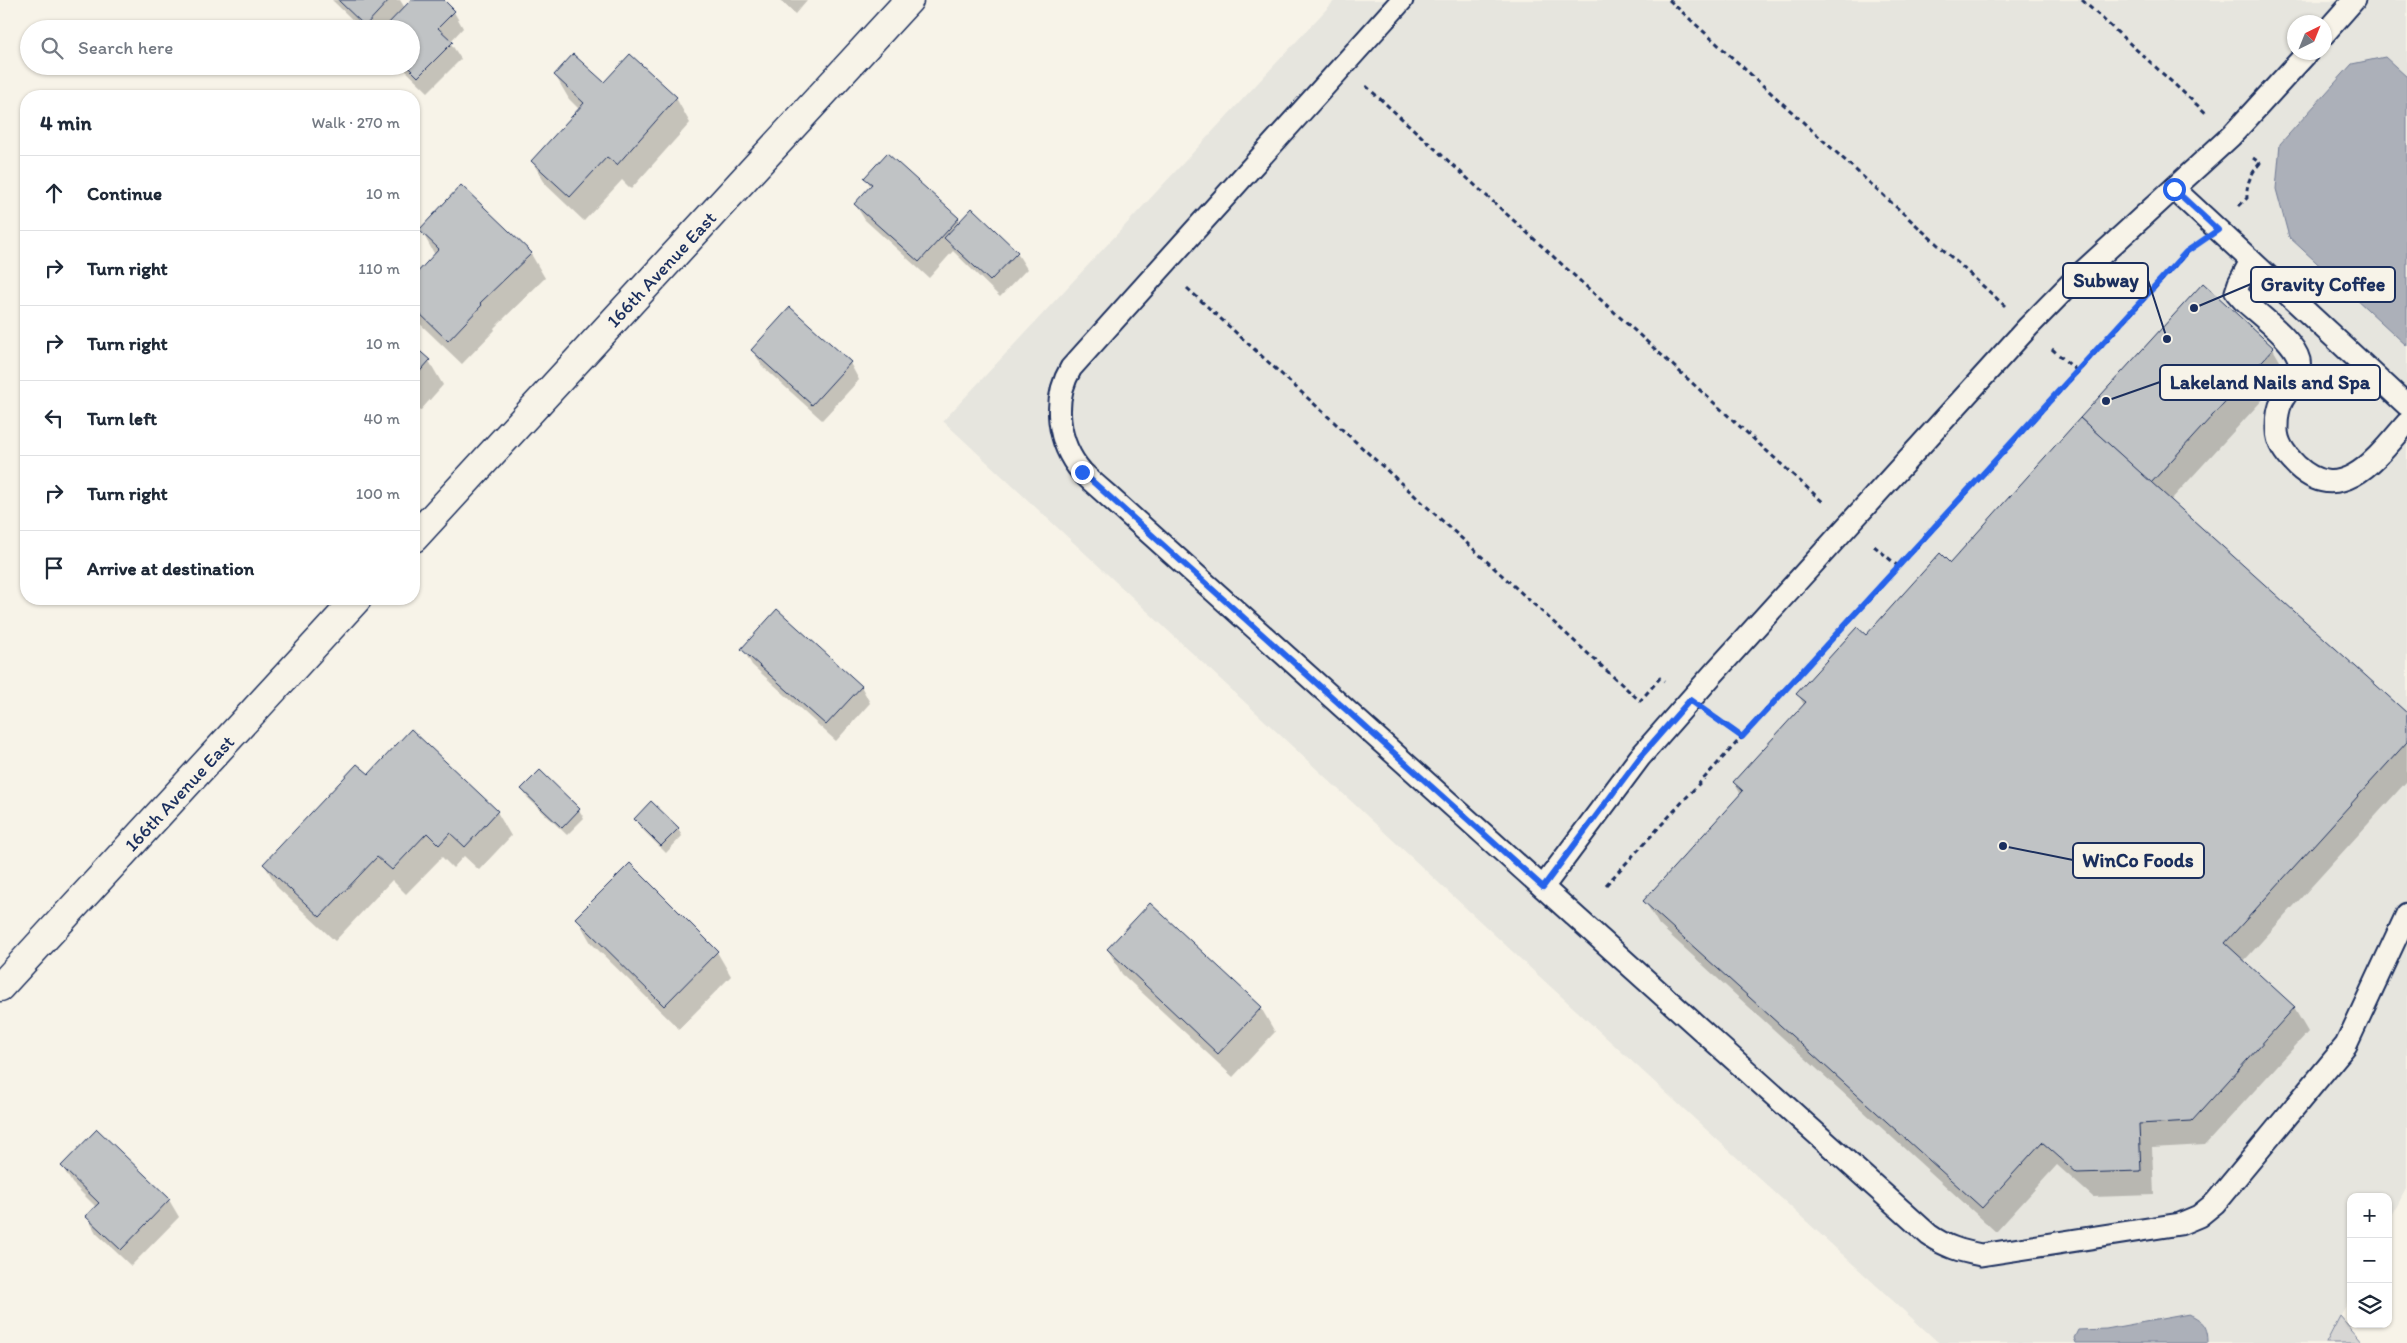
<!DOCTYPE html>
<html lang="en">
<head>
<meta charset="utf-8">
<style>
	body { margin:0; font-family:Itim,sans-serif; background:#f6f6f7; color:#1f2937 }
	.controls { position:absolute; right:15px; bottom:15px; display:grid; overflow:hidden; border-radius:10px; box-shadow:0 1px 4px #0004 }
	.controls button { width:45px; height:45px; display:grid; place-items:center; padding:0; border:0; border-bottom:1px solid #e0e1e3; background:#fff; color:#1f2937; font:25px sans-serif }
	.compass { position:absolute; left:2287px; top:15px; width:45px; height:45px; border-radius:50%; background:#fff; box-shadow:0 1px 4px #0004; rotate:43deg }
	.stop { position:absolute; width:15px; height:15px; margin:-11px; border:4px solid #2563eb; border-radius:50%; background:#fff }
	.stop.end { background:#2563eb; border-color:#fff; box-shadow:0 1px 5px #0008 }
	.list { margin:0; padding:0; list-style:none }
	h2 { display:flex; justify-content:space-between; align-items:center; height:65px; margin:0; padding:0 20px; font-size:21px }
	h2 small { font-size:16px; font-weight:400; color:#747a83 }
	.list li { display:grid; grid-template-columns:32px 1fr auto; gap:15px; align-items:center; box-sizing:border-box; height:75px; padding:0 20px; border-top:1px solid #e0e1e3 }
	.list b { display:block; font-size:19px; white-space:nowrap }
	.list em { font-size:16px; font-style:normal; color:#747a83 }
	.icon { flex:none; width:28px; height:28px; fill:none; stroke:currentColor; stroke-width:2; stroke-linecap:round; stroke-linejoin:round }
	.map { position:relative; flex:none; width:2407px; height:1343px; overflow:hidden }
	.search { position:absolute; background:#fff; box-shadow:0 1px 4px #0004; left:20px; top:20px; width:400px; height:55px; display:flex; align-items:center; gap:12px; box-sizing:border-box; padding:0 18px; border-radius:28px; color:#747a83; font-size:19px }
	.panel { position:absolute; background:#fff; box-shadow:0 1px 4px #0004; left:20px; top:90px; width:400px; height:515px; border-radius:20px }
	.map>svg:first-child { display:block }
	.built { fill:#e6e5de; fill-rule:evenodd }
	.green { fill:#d7d6d4; stroke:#798299 }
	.water { fill:#acb0b9; stroke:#727c95 }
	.shadow { fill:#0003 }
	.building { fill:#c0c3c5; stroke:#1b2f5e }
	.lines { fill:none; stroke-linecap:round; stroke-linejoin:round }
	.lane-casing { stroke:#1b2f5e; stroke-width:25 }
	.secondary-casing { stroke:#1b2f5e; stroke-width:31 }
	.path { stroke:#1b2f5e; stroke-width:3; stroke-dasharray:5 4; stroke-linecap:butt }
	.lane { stroke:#f7f3e8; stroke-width:21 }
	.secondary { stroke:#f7f3e8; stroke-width:28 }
	.route { stroke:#2563eb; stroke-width:6 }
	.labels { text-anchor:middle; stroke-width:5; stroke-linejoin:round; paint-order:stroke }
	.street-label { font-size:19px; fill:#1b2f5e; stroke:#f7f3e8 }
	.leader { fill:none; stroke:#1b2f5e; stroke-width:2 }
	.callout-dot { fill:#1b2f5e; stroke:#f7f3e8; stroke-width:2 }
	.callout { fill:#f7f3e8; stroke:#1b2f5e; stroke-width:2 }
	.callout-label { font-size:20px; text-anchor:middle; font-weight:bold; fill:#1b2f5e }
</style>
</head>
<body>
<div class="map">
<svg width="2407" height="1343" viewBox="0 0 2407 1343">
	<rect width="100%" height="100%" fill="#f7f3e8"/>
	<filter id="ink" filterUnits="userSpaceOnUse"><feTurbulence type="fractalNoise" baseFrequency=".02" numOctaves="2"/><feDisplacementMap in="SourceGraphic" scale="10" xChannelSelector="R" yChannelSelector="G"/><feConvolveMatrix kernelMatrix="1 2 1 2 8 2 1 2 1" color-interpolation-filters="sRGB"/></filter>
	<g filter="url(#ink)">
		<path class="built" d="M1335 0H2407V1187L2388 1223V1197H2351V1296L2326 1343H1939L1527 965 943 421ZM2294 22H2324V52H2294Z"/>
		<polygon class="green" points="2340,1316 2363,1343 2326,1343"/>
		<g class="water">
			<polygon points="2385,57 2407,77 2407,346 2289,237 2276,189 2280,144 2352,64"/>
			<path d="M2189 1314C2204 1321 2208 1327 2208 1343H2076L2074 1338 2078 1330 2106 1329Z"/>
		</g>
		<g class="shadow">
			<polygon points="332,0 400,0 405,8 413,0 442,0 454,12 463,28 450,42 461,59 428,92 401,66 411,66 411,29 362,29"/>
			<polygon points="780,0 807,0 795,14"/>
			<polygon points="555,75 676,98 690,123 631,189 622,180 584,221 546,185 532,161 580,110 569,99"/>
			<polygon points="887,155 960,222 1017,253 1027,269 1000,297 953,251 929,278 865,220 855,204 871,187 866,178"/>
			<polygon points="421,230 531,254 545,278 494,328 495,330 462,364 414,318 414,277 435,255"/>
			<polygon points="414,348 429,361 443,385 420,411 414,405"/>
			<polygon points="2273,349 2287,373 2170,501 2407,715 2407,781 2243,962 2294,1008 2308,1032 2205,1145 2152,1148 2154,1195 2093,1197 2057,1165 1996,1232 1659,925 1645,901 1741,795 1734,782 1804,705 1798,694 1950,564"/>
			<polygon points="753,350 850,363 859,380 822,420 762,366"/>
			<polygon points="743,649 861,686 870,703 836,741 752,665"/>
			<polygon points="369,776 497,812 511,836 479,870 464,856 453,868 442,857 406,894 392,880 335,941 278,888 264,864"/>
			<polygon points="522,789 579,810 584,818 567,835 527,797"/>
			<polygon points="635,819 678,828 682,836 666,853 640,827"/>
			<polygon points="577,918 717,952 731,976 679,1029 591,943"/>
			<polygon points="1108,950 1261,1008 1275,1032 1233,1077 1122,974"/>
			<polygon points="97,1131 169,1200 179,1217 131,1266 96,1233 87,1216 96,1207 72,1183 62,1166"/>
		</g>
		<g class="building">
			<polygon points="338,0 389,0 365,26"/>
			<polygon points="411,0 444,0 455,11 438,28 453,42 418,77 407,66 411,66 411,29 383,29"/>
			<polygon points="573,54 604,82 630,54 677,97 617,165 607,157 570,197 531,161 584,103 554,75"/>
			<polygon points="887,153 959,218 919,262 854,204 872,184 864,178"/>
			<polygon points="461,185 532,253 480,303 482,305 448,341 414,308 414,276 439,249 419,230"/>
			<polygon points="972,208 1018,252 990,281 944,238"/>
			<polygon points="2203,283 2274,348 2151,483 2080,418"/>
			<polygon points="790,307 851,362 812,405 751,350"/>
			<polygon points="414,346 430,360 414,378"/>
			<polygon points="2080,418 2407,713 2407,742 2225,943 2295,1007 2192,1121 2139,1124 2141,1171 2077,1173 2042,1142 1982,1208 1643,901 1743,791 1733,782 1806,702 1796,694 1857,627 1866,635 1940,553 1950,563"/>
			<polygon points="777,609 862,686 826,725 741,649"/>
			<polygon points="411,729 498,811 465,847 450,833 439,845 427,833 392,870 377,857 320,917 263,864 357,764 369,774"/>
			<polygon points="540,770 580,809 562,828 521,789"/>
			<polygon points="651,801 679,828 661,846 634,819"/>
			<polygon points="630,863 718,951 664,1006 575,918"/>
			<polygon points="1150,903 1262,1007 1218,1054 1107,949"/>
			<polygon points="97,1129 170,1199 121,1250 85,1216 99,1203 61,1166"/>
		</g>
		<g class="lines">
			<defs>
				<g id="lane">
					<path d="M1402 0 1071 368C1052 400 1057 443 1082 472 1089 479 1097 486 1105 493L1929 1235C1946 1247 1961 1251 1981 1255L2180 1224 2199 1216 2215 1203 2346 1045 2407 914"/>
					<polyline points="2324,34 2354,0"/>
					<polyline points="2174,189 2407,405"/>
					<path d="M2251 261 2239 283 2236 292 2243 300C2259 315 2294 340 2299 360 2302 378 2289 387 2282 401 2278 409 2277 418 2277 427 2276 443 2286 455 2297 466 2342 508 2379 455 2407 423"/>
					<polyline points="1543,887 1640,757 1713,674 2028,327 2077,277 2231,136 2308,52"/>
				</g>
				<g id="secondary">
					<polyline points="414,538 909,0"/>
					<polyline points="0,987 357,599"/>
				</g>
			</defs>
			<use href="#lane" class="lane-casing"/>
			<use href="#secondary" class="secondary-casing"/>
			<g class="path">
				<polyline points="1669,0 2005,306"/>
				<polyline points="2082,0 2207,114"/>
				<polyline points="1366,86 1824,503"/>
				<path d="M2239 206 2247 198C2246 183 2251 174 2260 163L2253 158"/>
				<polyline points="1187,288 1640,701 1660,678 1664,681"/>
				<polyline points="2052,349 2077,371"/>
				<polyline points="1874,546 1898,566"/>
				<polyline points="1716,718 1742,737"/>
				<polyline points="1606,885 2191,248"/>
			</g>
			<use href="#lane" class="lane"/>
			<use href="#secondary" class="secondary"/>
		</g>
	</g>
	<g class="lines" filter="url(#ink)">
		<polyline class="route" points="1082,472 1543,887 1640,757 1690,700 1742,737 2186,252 2218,230 2174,189"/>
	</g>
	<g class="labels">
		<g class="street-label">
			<text transform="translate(661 269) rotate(-47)" y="7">166th Avenue East</text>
			<text transform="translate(179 793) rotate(-47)" y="7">166th Avenue East</text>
		</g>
	</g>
	<path class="leader" d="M2167 339L2148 280M2194 308L2251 284M2106 401L2160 382M2003 846L2073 860"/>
	<g class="callout-dot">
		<circle cx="2167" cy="339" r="5"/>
		<circle cx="2194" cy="308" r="5"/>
		<circle cx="2106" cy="401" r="5"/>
		<circle cx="2003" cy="846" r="5"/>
	</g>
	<g class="callout">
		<rect x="2063" y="263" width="85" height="35" rx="5"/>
		<rect x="2251" y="267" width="144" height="35" rx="5"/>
		<rect x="2160" y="365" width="220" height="35" rx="5"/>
		<rect x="2073" y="843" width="131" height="35" rx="5"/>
	</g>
	<g class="callout-label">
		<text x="2106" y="287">Subway</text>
		<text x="2323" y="291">Gravity Coffee</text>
		<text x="2270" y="389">Lakeland Nails and Spa</text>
		<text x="2138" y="867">WinCo Foods</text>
	</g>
</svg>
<div class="controls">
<button>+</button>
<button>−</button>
<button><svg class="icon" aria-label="layers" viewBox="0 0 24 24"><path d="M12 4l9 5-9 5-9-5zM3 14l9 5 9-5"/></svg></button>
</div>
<svg class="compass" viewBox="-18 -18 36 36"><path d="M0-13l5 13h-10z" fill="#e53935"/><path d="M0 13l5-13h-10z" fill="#747a83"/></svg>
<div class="stop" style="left:2174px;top:189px"></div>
<div class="stop end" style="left:1082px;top:472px"></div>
<div class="search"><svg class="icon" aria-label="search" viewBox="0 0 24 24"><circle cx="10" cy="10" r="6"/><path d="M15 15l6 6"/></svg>Search here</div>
<section class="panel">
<h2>4 min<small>Walk · 270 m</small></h2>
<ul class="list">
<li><svg class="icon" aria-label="ahead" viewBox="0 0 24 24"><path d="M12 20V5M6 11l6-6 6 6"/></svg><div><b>Continue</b></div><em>10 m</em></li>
<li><svg class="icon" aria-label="right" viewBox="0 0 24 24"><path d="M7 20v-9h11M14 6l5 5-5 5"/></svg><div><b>Turn right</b></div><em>110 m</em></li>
<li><svg class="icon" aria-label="right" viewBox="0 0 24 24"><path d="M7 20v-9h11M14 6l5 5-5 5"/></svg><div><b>Turn right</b></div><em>10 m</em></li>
<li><svg class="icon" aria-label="left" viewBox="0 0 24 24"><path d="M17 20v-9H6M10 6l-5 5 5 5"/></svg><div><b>Turn left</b></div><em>40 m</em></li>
<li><svg class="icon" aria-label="right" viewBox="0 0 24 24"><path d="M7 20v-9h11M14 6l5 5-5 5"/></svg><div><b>Turn right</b></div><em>100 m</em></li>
<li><svg class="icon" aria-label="arrive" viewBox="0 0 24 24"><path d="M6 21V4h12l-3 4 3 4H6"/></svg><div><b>Arrive at destination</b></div></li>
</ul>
</section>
</div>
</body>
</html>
